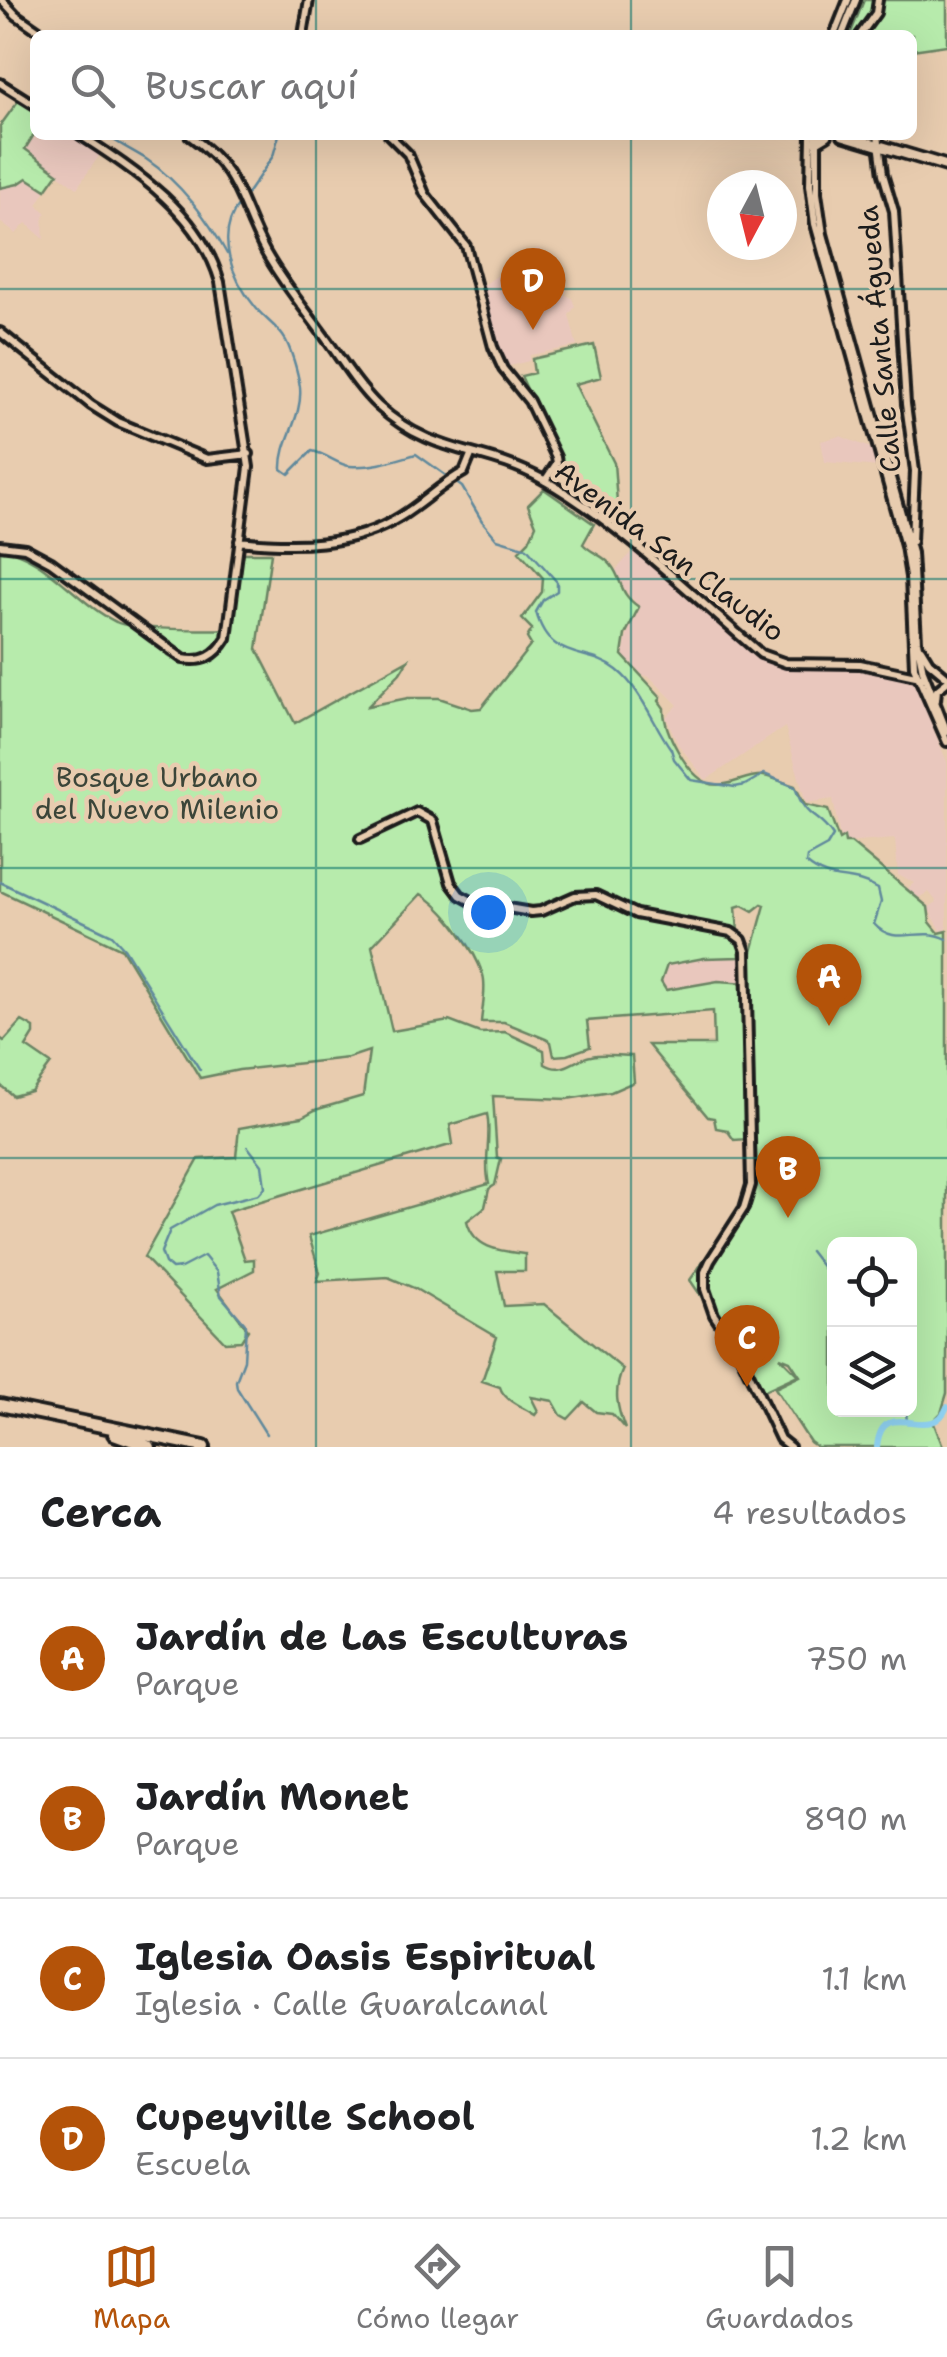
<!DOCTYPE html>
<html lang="es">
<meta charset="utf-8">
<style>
body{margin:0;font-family:"Shantell Sans",sans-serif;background:#f2f2f2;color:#202124}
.controls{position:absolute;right:30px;bottom:30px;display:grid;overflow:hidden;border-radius:15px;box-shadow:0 10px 40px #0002}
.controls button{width:90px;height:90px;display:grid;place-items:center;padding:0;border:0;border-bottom:2px solid #e0e0e0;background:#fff;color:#202124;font:50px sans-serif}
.compass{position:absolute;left:707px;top:170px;width:90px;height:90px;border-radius:50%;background:#fff;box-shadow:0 10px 40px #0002;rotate:187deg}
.you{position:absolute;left:488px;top:912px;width:35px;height:35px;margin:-25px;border:8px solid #fff;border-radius:50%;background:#1a73e8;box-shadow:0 0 0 15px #1a73e833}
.badge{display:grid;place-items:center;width:65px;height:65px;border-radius:50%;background:#b45309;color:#fff;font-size:32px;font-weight:700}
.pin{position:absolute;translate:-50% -82px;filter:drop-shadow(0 2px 5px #0008)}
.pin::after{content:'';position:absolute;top:52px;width:35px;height:30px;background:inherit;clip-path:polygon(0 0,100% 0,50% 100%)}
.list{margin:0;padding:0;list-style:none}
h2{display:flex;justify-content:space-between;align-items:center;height:130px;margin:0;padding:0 40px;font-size:42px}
h2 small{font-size:32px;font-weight:400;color:#757577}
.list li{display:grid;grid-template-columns:65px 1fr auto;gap:30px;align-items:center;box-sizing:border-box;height:160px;padding:0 40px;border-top:2px solid #e0e0e0}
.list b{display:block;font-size:38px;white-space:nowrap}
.list p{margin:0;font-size:32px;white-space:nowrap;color:#757577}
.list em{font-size:32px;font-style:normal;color:#757577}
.icon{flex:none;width:55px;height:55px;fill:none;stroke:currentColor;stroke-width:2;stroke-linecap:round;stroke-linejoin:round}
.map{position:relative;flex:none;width:947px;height:1447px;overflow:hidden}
.search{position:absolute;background:#fff;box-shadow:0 10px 40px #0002;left:30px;right:30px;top:30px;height:110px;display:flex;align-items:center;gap:25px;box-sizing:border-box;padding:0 35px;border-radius:15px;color:#757577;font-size:38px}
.sheet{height:770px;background:#fff}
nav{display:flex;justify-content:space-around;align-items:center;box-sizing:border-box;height:140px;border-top:2px solid #e0e0e0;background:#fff;font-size:28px;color:#757577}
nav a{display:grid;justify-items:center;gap:5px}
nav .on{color:#b45309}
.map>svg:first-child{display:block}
.built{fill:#e9c7bd}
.green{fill:#b7ebac;stroke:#6a8464;stroke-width:2.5;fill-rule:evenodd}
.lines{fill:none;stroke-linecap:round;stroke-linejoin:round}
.stream{stroke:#61899c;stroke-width:2.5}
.river{stroke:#8fd1f1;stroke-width:6}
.secondary-casing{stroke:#1c1c1c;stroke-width:14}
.primary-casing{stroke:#1c1c1c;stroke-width:16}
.highway-casing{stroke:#1c1c1c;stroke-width:18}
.secondary{stroke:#e8ccaf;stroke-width:6}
.primary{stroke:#e8ccaf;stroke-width:9}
.highway{stroke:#e8ccaf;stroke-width:10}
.grid{fill:none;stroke:#0f766e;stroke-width:2.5;stroke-opacity:0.55}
.labels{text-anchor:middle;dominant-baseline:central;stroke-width:9;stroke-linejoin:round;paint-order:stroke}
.street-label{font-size:28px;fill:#1c1c1c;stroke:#e8ccaf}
.park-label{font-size:28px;fill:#3b4539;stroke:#e8ccaf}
</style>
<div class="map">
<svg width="947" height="1447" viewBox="0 0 947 1447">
<rect width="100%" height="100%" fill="#e8ccaf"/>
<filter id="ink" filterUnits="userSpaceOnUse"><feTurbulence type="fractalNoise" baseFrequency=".01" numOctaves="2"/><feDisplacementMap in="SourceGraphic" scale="20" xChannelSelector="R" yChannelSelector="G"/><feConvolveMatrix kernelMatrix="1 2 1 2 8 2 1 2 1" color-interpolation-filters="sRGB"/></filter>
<g filter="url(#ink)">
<path class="built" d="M35,133L73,135L101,153L77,188L24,149Z
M27,178L46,190L37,205L46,212L43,221L44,239L26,223L16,234L0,222V188L18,184Z
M538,248L562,279L567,292L564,294L572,298L575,307L569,315L577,346L530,355L529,361L505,367L490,327L482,286Z
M840,436L873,449L879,467L825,462L821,441Z
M633,551L759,656L783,668L860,669L914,681L947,762V931L942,932L928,908L937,902L929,892L916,899L907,889L914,883L898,875L895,839L845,843L844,837L840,838L833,799L806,803L785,727L706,780L678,744L666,717L678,705L650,677L640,674L623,655L628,631L639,607L619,583L615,571Z
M740,957L743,981H718L665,990L661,982L667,965L704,958Z"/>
<path class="green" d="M864,0H947V45L912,50V35H850Z
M18,101L35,110V133L25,149L58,173L46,190L27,178L18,184L0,188V126Z
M594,345L601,377L575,384L614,463L618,515L614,518L588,501L562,466L521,376L534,373L532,359Z
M544,489L594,524L583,544C591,553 603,555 611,565C623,580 618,593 639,607L625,635L622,655L661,697L659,701L664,708C663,730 687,775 708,783C726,790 746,774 764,776C774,778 785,783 795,786L805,805L828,810L839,840L844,837L845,843H851L928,907L930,922L939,933L947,931V1393L941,1413L933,1421L943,1447H817L810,1442L775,1388L800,1376L790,1361L780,1357L798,1375L761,1392L747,1357L771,1353L757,1352L742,1356L690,1280L753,1192L754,1174L748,1139L734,1140L727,1130L716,1128L714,1118L708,1117L648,1045H714L713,1011L587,1021L590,1047L567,1055L554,1056L551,1042L546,1039L504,1022H481C482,1009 487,988 483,975C474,948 445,908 421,894L372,946L392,1031L449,1021L480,1033L505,1032L544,1050L545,1064C564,1075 573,1059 591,1056C603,1053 619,1056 632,1056L634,1082L611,1092L567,1099L493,1096L497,1157L501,1159L495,1185L489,1189L485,1207L467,1221C474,1249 500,1251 525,1254V1271H497L504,1306L544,1304L623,1369C613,1390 617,1408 625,1429L612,1414L596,1412L584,1402L568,1419L561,1415L553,1401L531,1397L538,1411L535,1415C523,1407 504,1401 500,1387L482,1381L497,1337L414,1288L388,1277L317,1281L320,1273L309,1236L489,1184C483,1160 492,1138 487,1114L450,1125L453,1144L228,1211L245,1260L254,1259V1270L217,1289L248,1330L241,1341L225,1342L144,1257L199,1159L236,1157L239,1128L302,1117L315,1110L363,1096L369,1051L348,1058L239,1070L200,1078L122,949L0,891V549C46,555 76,603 116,622C131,630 212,630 231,629L240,553H271L257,649L295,723L408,660L400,673L368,706L408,698H439L472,709L481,708L531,645L527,638L532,629L522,619L542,592L543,578L519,551L529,541L536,525L528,505ZM762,904L765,905L750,959L748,983L718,981L666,990L661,982L667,965L704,958L740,957L736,907L742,905L753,911ZM834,1244H910V1410H834Z
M22,1021L34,1028V1034L26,1047L51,1064L31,1091L13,1096L0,1085V1038L4,1041Z"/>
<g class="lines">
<path class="stream" d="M106,135C119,144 133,151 146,159C180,182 208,219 227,254
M245,197L273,156L279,135
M240,203C214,236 232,279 256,308C264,318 276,326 283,336C291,347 298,373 300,387C303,418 281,440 282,469L289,474L312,451C327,454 338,465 350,466C372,468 395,460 416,454L462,487L482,521L497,539L527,548L557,582V591L543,600L536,612C550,664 589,647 617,670C642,690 653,724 671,749L674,759L691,780L735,787L745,785L764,774L795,787C807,822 816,811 833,836L827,846L807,857L806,863C832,885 849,872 878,889L881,902L874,924C896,948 920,925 947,939
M0,882L112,935L124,948L200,1070
M248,1147L262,1165L265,1187L259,1194L214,1205L170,1230L161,1252L165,1263L172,1269L181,1268L204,1256L217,1272L221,1296L246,1325L244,1360L236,1381L237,1388L266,1434
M810,1251L834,1282
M906,1410L907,1423"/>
<path class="river" d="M877,1447C882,1393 931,1447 947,1407"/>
<defs>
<path id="secondary" d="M2,0L16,15L45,35
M303,35L309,0
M834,35L848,0
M842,35L856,0
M860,35L876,13L878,0
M0,83L35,105
M189,135C243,174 237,200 266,253C283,283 306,311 327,340C343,362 358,387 378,406C434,457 482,446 542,479C615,519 696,599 761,654L786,663L860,664L925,678
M389,135L408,154L425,194L466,246L493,347L503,369L529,401L556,457L557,463L545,481
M811,135L810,185L815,224L905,546L910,577L914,667L947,742
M817,135V193L823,234L912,553L917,641L923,671L947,732
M878,135L883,174L894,211L906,404L915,471L912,541
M0,332L91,405L118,422L207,459L249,454
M239,541C294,547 352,547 400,517C423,503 440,485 464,472L471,455
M0,545L25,548L51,562L183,659C203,663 216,656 227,638L249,467L220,282C200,213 137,172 80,135
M921,649L929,662L947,677
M936,700L937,690L947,682
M360,839L417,812L433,821L451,883L460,895L473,902L531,912L541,911L575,896L596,895L636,914L731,932L742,940L746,951L751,1185L744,1208L710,1261L705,1272V1289L714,1315L739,1352L780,1439L790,1447"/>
<path id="primary" d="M843,135L947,166
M817,141L827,135"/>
<path id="highway" d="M0,1405L204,1447
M114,1434L150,1447"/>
</defs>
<use href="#secondary" class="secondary-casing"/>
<use href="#primary" class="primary-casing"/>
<use href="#highway" class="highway-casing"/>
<use href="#secondary" class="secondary"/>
<use href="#primary" class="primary"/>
<use href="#highway" class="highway"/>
</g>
</g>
<path class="grid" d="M316,0V35M631,0V35M316,135V1447M631,135V1447M0,289H947M0,579H947M0,868H947M0,1158H947"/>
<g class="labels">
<g class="street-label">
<text transform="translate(879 339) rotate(-95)">Calle Santa Águeda</text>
<text transform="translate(670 551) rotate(37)">Avenida San Claudio</text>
</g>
<g class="park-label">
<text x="157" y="777">Bosque Urbano<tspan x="157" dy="32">del Nuevo Milenio</tspan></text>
</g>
</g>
</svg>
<div class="controls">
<button><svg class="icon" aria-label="locate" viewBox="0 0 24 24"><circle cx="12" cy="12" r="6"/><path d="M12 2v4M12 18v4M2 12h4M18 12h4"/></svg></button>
<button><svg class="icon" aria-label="layers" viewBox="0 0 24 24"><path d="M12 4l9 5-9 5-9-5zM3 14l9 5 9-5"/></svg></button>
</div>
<svg class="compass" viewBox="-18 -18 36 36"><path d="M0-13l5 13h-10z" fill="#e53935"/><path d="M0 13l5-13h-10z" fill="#757577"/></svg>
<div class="you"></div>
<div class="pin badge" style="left:829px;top:1026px">A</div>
<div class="pin badge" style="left:788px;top:1218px">B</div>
<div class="pin badge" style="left:747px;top:1387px">C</div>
<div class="pin badge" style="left:533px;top:330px">D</div>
<div class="search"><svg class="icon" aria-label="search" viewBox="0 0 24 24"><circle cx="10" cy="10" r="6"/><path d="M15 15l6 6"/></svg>Buscar aquí</div>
</div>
<section class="sheet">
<h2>Cerca<small>4 resultados</small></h2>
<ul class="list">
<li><span class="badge">A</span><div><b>Jardín de Las Esculturas</b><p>Parque</p></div><em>750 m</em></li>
<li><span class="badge">B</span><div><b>Jardín Monet</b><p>Parque</p></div><em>890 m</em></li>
<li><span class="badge">C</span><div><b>Iglesia Oasis Espiritual</b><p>Iglesia · Calle Guaralcanal</p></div><em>1.1 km</em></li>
<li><span class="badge">D</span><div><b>Cupeyville School</b><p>Escuela</p></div><em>1.2 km</em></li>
</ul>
</section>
<nav>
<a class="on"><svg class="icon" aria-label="map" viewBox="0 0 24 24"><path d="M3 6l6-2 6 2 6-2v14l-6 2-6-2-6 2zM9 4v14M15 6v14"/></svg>Mapa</a>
<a><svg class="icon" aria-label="directions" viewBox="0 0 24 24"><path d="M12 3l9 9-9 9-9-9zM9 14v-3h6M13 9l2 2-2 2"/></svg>Cómo llegar</a>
<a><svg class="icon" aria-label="saved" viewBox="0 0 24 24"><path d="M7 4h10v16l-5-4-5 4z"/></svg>Guardados</a>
</nav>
